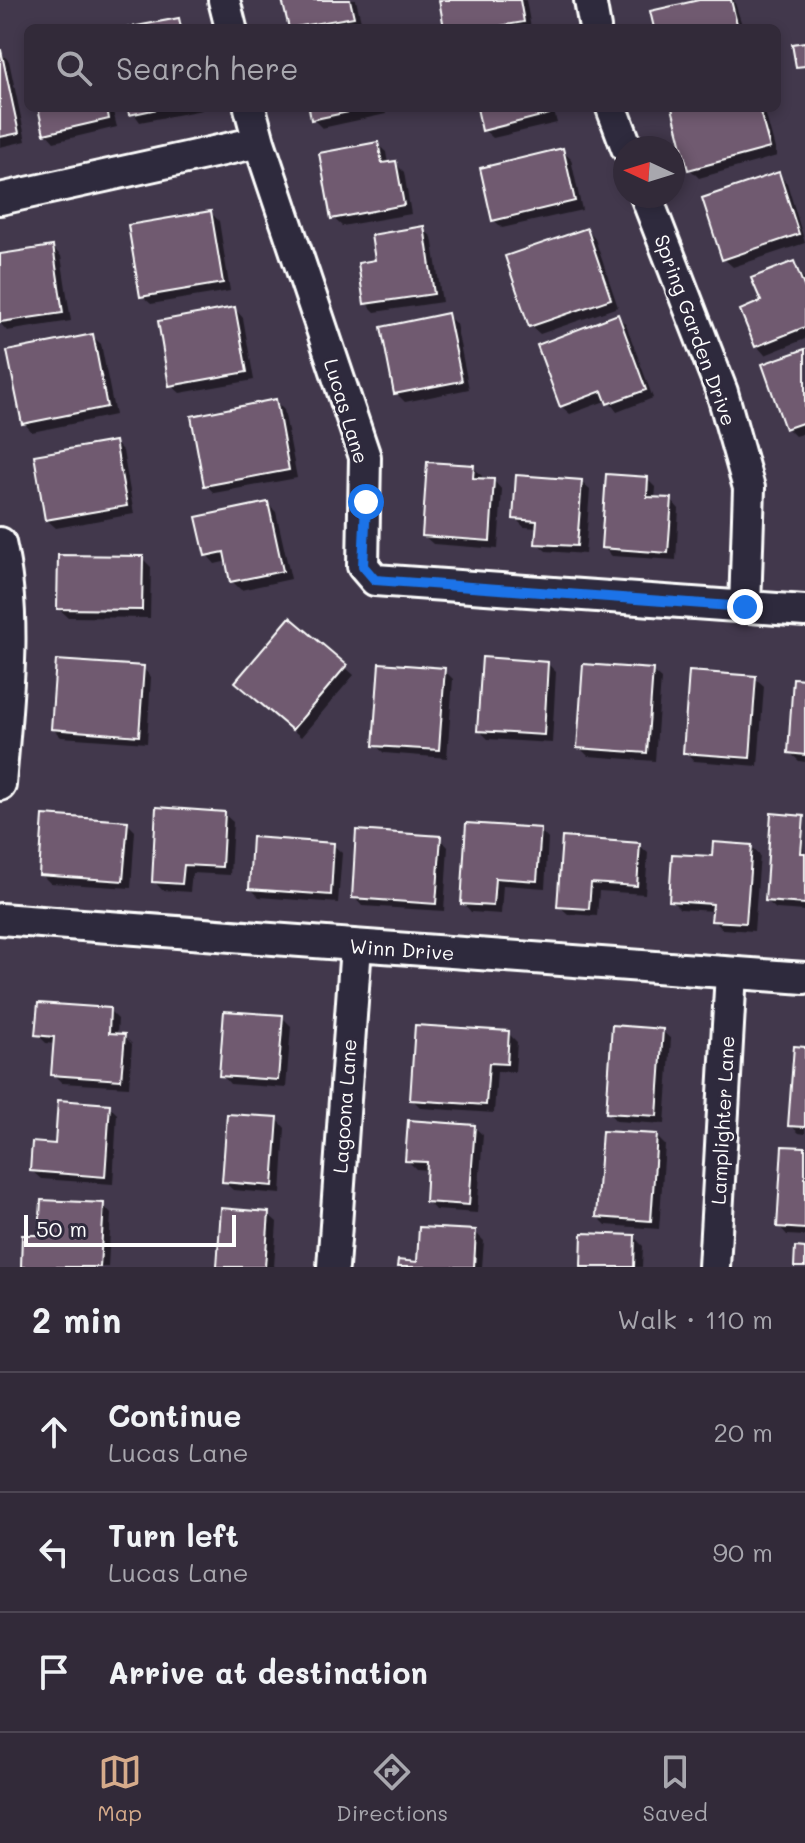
<!DOCTYPE html>
<meta charset="utf-8">
<style>
body{margin:0;font-family:Mali,sans-serif;background:#3d3644;color:#f1f3f6}
.compass{position:absolute;left:613px;top:136px;width:72px;height:72px;border-radius:50%;background:#322a39;box-shadow:0 4px 12px #0003;rotate:274deg}
.scale{position:absolute;left:24px;bottom:20px;width:212px;box-sizing:border-box;padding-left:8px;border:4px solid #fff;border-top:0;font-size:22px;line-height:28px;white-space:nowrap;color:#fff;-webkit-text-stroke:6px #2f2a3d;paint-order:stroke}
.stop{position:absolute;width:24px;height:24px;margin:-18px;border:6px solid #1a73e8;border-radius:50%;background:#fff}
.stop.end{background:#1a73e8;border-color:#fff;box-shadow:0 2px 8px #0008}
.list{margin:0;padding:0;list-style:none}
h2{display:flex;justify-content:space-between;align-items:center;height:104px;margin:0;padding:0 32px;font-size:34px}
h2 small{font-size:26px;font-weight:400;color:#a8a7ae}
.list li{display:grid;grid-template-columns:52px 1fr auto;gap:24px;align-items:center;box-sizing:border-box;height:120px;padding:0 32px;border-top:2px solid #4d4653}
.list b{display:block;font-size:30px;white-space:nowrap}
.list p{margin:0;font-size:26px;white-space:nowrap;color:#a8a7ae}
.list em{font-size:26px;font-style:normal;color:#a8a7ae}
.icon{flex:none;width:44px;height:44px;fill:none;stroke:currentColor;stroke-width:2;stroke-linecap:round;stroke-linejoin:round}
.map{position:relative;flex:none;width:805px;height:1267px;overflow:hidden}
.search{position:absolute;background:#322a39;box-shadow:0 4px 12px #0003;left:24px;right:24px;top:24px;height:88px;display:flex;align-items:center;gap:20px;box-sizing:border-box;padding:0 28px;border-radius:12px;color:#a8a7ae;font-size:30px}
.sheet{height:464px;background:#322a39}
nav{display:flex;justify-content:space-around;align-items:center;box-sizing:border-box;height:112px;border-top:2px solid #4d4653;background:#322a39;font-size:22px;color:#a8a7ae}
nav a{display:grid;justify-items:center;gap:4px}
nav .on{color:#d6ab8b}
.map>svg:first-child{display:block}
.shadow{fill:#0007}
.building{fill:#6f5a70;stroke:#fff;stroke-width:2}
.lines{fill:none;stroke-linecap:round;stroke-linejoin:round}
.minor-casing{stroke:#fff;stroke-width:36}
.minor{stroke:#2f2a3d;stroke-width:30}
.route{stroke:#1a73e8;stroke-width:10}
.labels{text-anchor:middle;dominant-baseline:central;stroke-width:6;stroke-linejoin:round;paint-order:stroke}
.street-label{font-size:20px;fill:#fff;stroke:#2f2a3d}
</style>
<div class="map">
<svg width="805" height="1267" viewBox="0 0 805 1267">
<rect width="100%" height="100%" fill="#42384c"/>
<filter id="ink" filterUnits="userSpaceOnUse"><feTurbulence type="fractalNoise" baseFrequency=".0125" numOctaves="2"/><feDisplacementMap in="SourceGraphic" scale="16" xChannelSelector="R" yChannelSelector="G"/><feConvolveMatrix kernelMatrix="1 2 1 2 8 2 1 2 1" color-interpolation-filters="sRGB"/></filter>
<g filter="url(#ink)">
<path class="shadow" d="M284,0H356L362,25L291,28Z
M441,0H526L531,28H446Z
M709,0H734L743,28H656Z
M0,52L9,61L26,141L0,147Z
M40,108H112L117,127L54,142L46,133Z
M130,108H202V110L140,122Z
M311,108H384L386,114L322,128L313,119Z
M479,108H553L557,123L493,138L484,130Z
M674,108H764L777,156L699,178L690,169Z
M377,144L386,152L388,164L395,163L404,172L411,214L342,226L333,218Z
M562,151L571,159L582,210L502,228L494,220Z
M778,174L787,183L805,243L733,267L724,259Z
M211,213L219,221L230,291L151,304L142,296Z
M423,229L432,237L442,302L375,312L366,303Z
M587,230L595,239L618,307L540,334L531,326Z
M53,248L61,256L71,321L7,331L0,323V256Z
M793,263L805,280V339L765,355L757,346L763,302Z
M235,309L243,318L254,380L180,393L171,385Z
M447,315L456,324L469,389L405,402L396,393Z
M618,316L626,325L653,398L617,412L608,400L570,414L561,406Z
M92,336L101,344L115,415L32,432L24,423Z
M805,351V433L795,436L787,428Z
M276,402L284,410L297,478L214,493L206,485Z
M115,443L123,451L134,514L56,528L47,520Z
M473,467L482,476V481H494L502,490L498,549L433,544L424,536Z
M647,479L656,488L655,499L671,500L679,509L676,560L612,556L603,547Z
M581,482L590,490L585,554L546,551L537,543L538,528L524,527L515,518Z
M268,504L276,512L291,579L241,590L232,581L228,561L215,564L207,555Z
M142,558L151,567L150,618L68,617L59,609Z
M548,664L556,672L552,743L488,739L479,730Z
M345,667L354,675L301,737L246,691Z
M143,668L151,677L147,743L61,737L53,729Z
M444,670L453,679L447,758L384,753L375,745Z
M652,671L661,679L655,761L588,756L579,747Z
M755,678L764,686L758,766L694,761L686,752Z
M805,681V762L799,761L790,753Z
M224,814L233,822L230,875L192,873L190,892L162,890L154,881Z
M803,818L805,911L776,909L767,901Z
M127,823L135,831L131,888L50,883L41,874Z
M540,830L548,839L545,888L503,885L501,914L471,912L463,903Z
M440,838L448,847L444,911L362,906L354,897Z
M333,845L342,853L338,903L259,897L251,889Z
M639,845L648,853L645,894L599,891L597,916L568,914L559,906Z
M751,847L760,855L754,931L722,929L714,920V911L680,909L671,900L714,859Z
M109,1010L118,1019L117,1035L124,1036L132,1044L129,1087L62,1083L53,1074L55,1044L46,1043L38,1035Z
M282,1017L291,1026L286,1088L230,1084L222,1075Z
M662,1031L671,1039L665,1124L616,1121L608,1112Z
M508,1033L517,1042L515,1072L497,1071L494,1113L421,1108L412,1099Z
M805,1049V1134L799,1133L790,1125Z
M109,1106L117,1114L113,1184L41,1179L32,1171L57,1146Z
M277,1119L285,1128L281,1194L233,1190L224,1182Z
M474,1127L483,1135L477,1213L435,1210L427,1201L429,1170L416,1169L407,1160Z
M656,1136L665,1145L659,1229L606,1225L598,1217Z
M805,1149V1236L787,1235L779,1226Z
M103,1205L111,1214L108,1267H23L41,1237Z
M268,1214L277,1222L274,1267H219Z
M475,1232L484,1241L482,1267H399L418,1264Z
M634,1237L643,1246L642,1267H583Z"/>
<path class="building" d="M282,0H350L354,17L289,28Z
M439,0H520L524,22L488,28H444Z
M699,0H731L738,28H654L650,11Z
M179,18L181,28H126Z
M805,42V66L796,67L792,44Z
M1,50L19,133L0,137V50Z
M38,108H107L109,119L44,134Z
M128,108H162L129,115Z
M309,108H367L311,120Z
M477,108H548L549,114L482,131Z
M672,108H759L770,148L688,170Z
M378,142L382,163L396,161L404,205L331,219L319,153Z
M563,148L575,201L492,221L480,168Z
M779,172L799,234L722,260L702,198Z
M211,211L223,283L140,297L128,225Z
M424,226L434,294L364,304L358,263L375,260L371,235Z
M587,228L611,299L529,327L505,256Z
M53,246L63,313L0,322V254Z
M794,261L805,289V327L755,347L740,310L761,301L751,278Z
M235,307L247,372L169,386L158,321Z
M448,313L462,381L394,394L381,327Z
M618,314L646,390L607,404L602,391L560,407L537,345Z
M93,334L107,407L22,424L7,351Z
M805,349V422L785,429L762,364Z
M276,399L289,470L204,486L191,416Z
M115,441L127,506L45,520L34,455Z
M427,462L474,465L473,478L494,479L490,541L422,536Z
M606,474L648,477L647,497L672,498L668,553L601,548Z
M516,475L582,480L577,546L535,544L537,521L513,519Z
M268,502L283,571L230,582L224,552L205,556L196,517Z
M58,555L143,556L142,610L57,609Z
M290,617L347,665L292,730L235,682Z
M482,657L548,662L544,735L477,731Z
M56,660L144,666L139,736L51,729Z
M379,663L445,668L439,750L373,746Z
M583,664L653,669L647,753L577,748Z
M689,671L756,676L750,758L683,753Z
M793,678L805,679V755L788,753Z
M156,807L225,812L222,867L184,865L182,884L152,882Z
M771,813L804,816L801,853H805V904L765,901Z
M43,815L128,821L123,881L39,875Z
M466,823L541,828L537,881L495,878L493,906L461,904Z
M356,830L441,836L436,904L352,898Z
M252,837L334,843L331,895L249,889Z
M562,837L640,843L637,886L591,883L589,909L557,907Z
M713,842L752,845L746,923L711,921L713,904L669,901L672,854L712,856Z
M38,1003L110,1008L109,1033L125,1034L121,1080L51,1075L54,1037L35,1035Z
M224,1011L283,1015L278,1080L219,1076Z
M415,1025L509,1031L507,1064L489,1063L486,1105L410,1100Z
M612,1025L663,1029L657,1116L606,1113Z
M794,1046L805,1047V1127L788,1126Z
M58,1100L110,1104L105,1177L30,1171L32,1142L55,1144Z
M227,1114L278,1117L273,1186L222,1182Z
M408,1120L475,1125L469,1205L425,1202L427,1162L405,1161Z
M602,1131L657,1134L651,1221L596,1217Z
M782,1146L805,1147V1229L777,1227Z
M41,1200L104,1203L100,1267H21L22,1235H39Z
M221,1208L269,1212L265,1267H217Z
M419,1227L476,1230L474,1267H397L398,1260L417,1262Z
M582,1233L635,1235L634,1267H581Z
M795,1247L805,1248V1267H794Z"/>
<g class="lines">
<defs>
<path id="minor" d="M224,0L231,28
M590,0L595,28
M250,108L259,142L365,457L363,566L375,580L805,611
M612,108L627,148
M646,196L722,392L749,488L745,607
M0,199L259,142
M0,543C18,622 6,704 0,785
M0,919L805,978
M333,1267L356,946
M714,1267L731,973"/>
</defs>
<use href="#minor" class="minor-casing"/>
<use href="#minor" class="minor"/>
</g>
</g>
<g class="lines" filter="url(#ink)">
<path class="route" d="M366,502L363,566L375,580L745,607"/>
</g>
<g class="labels">
<g class="street-label">
<text transform="translate(696 330) rotate(70)">Spring Garden Drive</text>
<text transform="translate(347 411) rotate(73)">Lucas Lane</text>
<text transform="translate(402 949) rotate(4)">Winn Drive</text>
<text transform="translate(344 1106) rotate(-86)">Lagoona Lane</text>
<text transform="translate(722 1120) rotate(-87)">Lamplighter Lane</text>
</g>
</g>
</svg>
<svg class="compass" viewBox="-18 -18 36 36"><path d="M0-13l5 13h-10z" fill="#e53935"/><path d="M0 13l5-13h-10z" fill="#a8a7ae"/></svg>
<div class="scale">50 m</div>
<div class="stop" style="left:366px;top:502px"></div>
<div class="stop end" style="left:745px;top:607px"></div>
<div class="search"><svg class="icon" aria-label="search" viewBox="0 0 24 24"><circle cx="10" cy="10" r="6"/><path d="M15 15l6 6"/></svg>Search here</div>
</div>
<section class="sheet">
<h2>2 min<small>Walk · 110 m</small></h2>
<ul class="list">
<li><svg class="icon" aria-label="ahead" viewBox="0 0 24 24"><path d="M12 20V5M6 11l6-6 6 6"/></svg><div><b>Continue</b><p>Lucas Lane</p></div><em>20 m</em></li>
<li><svg class="icon" aria-label="left" viewBox="0 0 24 24"><path d="M17 20v-9H6M10 6l-5 5 5 5"/></svg><div><b>Turn left</b><p>Lucas Lane</p></div><em>90 m</em></li>
<li><svg class="icon" aria-label="arrive" viewBox="0 0 24 24"><path d="M6 21V4h12l-3 4 3 4H6"/></svg><div><b>Arrive at destination</b></div></li>
</ul>
</section>
<nav>
<a class="on"><svg class="icon" aria-label="map" viewBox="0 0 24 24"><path d="M3 6l6-2 6 2 6-2v14l-6 2-6-2-6 2zM9 4v14M15 6v14"/></svg>Map</a>
<a><svg class="icon" aria-label="directions" viewBox="0 0 24 24"><path d="M12 3l9 9-9 9-9-9zM9 14v-3h6M13 9l2 2-2 2"/></svg>Directions</a>
<a><svg class="icon" aria-label="saved" viewBox="0 0 24 24"><path d="M7 4h10v16l-5-4-5 4z"/></svg>Saved</a>
</nav>
